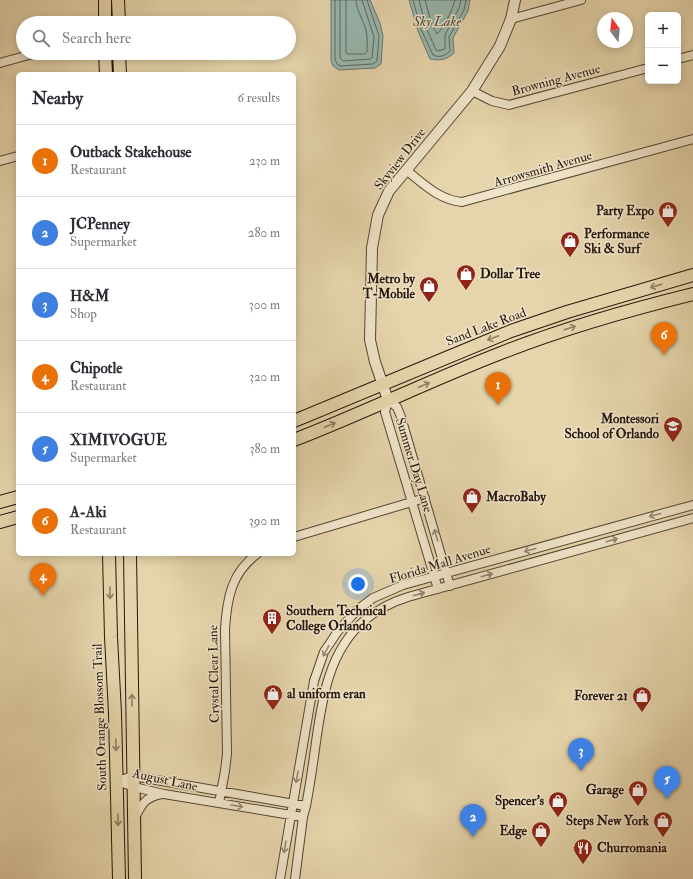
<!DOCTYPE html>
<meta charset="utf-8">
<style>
body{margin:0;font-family:"IM FELL Double Pica",serif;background:#f7f7f7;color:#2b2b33}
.controls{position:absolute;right:12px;top:12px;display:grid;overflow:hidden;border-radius:6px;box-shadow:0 2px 10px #0003}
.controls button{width:36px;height:36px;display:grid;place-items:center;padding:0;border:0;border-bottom:1px solid #e1e1e2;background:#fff;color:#2b2b33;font:20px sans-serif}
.compass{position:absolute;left:597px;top:12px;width:36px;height:36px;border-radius:50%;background:#fff;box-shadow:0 2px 10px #0003;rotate:345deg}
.you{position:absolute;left:358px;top:584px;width:14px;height:14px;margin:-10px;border:3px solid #fff;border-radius:50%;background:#1a73e8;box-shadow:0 0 0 6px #1a73e833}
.badge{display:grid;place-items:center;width:26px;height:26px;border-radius:50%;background:#1a73e8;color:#fff;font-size:13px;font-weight:700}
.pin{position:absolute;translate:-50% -33px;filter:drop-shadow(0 1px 2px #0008)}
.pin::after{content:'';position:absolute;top:21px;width:14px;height:12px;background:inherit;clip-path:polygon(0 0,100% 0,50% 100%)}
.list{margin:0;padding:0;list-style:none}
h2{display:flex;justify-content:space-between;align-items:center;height:52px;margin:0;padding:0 16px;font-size:17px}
h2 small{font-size:13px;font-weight:400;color:#7c7c81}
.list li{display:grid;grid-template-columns:26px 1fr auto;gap:12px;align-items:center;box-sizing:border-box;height:72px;padding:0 16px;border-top:1px solid #e1e1e2}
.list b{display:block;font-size:15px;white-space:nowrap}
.list p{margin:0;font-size:13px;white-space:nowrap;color:#7c7c81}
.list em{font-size:13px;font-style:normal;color:#7c7c81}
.icon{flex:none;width:22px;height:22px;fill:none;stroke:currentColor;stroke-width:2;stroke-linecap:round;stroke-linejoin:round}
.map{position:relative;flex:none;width:693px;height:879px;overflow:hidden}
.search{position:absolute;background:#fff;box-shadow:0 2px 10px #0003;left:16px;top:16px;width:280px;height:44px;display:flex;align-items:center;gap:10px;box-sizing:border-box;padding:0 14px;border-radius:22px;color:#7c7c81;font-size:15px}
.panel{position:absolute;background:#fff;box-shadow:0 2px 10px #0003;left:16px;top:72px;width:280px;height:484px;border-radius:6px}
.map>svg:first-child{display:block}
.water{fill:#97b8b0;stroke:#69776e}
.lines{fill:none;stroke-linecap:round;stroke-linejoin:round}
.shore{stroke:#5e675e;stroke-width:1}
.minor-casing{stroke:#544634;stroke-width:10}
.tertiary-casing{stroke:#544634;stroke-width:12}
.primary-casing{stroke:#24160c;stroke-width:14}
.minor{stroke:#efe4c9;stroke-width:8}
.tertiary{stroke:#efe4c9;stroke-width:10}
.primary{stroke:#e6d5ac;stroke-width:12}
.oneway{stroke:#8f7f64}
.oneway2{stroke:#948774}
.labels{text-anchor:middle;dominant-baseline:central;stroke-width:3;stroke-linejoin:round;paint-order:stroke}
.street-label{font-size:13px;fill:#24160c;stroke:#efe4c9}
.poi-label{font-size:13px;font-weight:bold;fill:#24160c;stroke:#efe4c9;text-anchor:end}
.water-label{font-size:14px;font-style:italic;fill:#4c4f45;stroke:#efe4c9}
</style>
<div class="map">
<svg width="693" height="879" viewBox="0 0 693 879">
<rect width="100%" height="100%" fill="#e6d5ac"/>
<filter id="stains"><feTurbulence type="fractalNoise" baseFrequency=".005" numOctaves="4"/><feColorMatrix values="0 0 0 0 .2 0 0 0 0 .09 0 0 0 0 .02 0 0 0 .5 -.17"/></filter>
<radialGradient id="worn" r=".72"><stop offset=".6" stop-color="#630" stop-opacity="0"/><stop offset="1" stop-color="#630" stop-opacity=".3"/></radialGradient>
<path class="water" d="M331,0H370L380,23L383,36L381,64L375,68L339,70L333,66L331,60Z
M409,0H470L468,11L453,38L454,53C446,60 440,61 430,59L418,31Z"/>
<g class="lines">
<path class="shore" d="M335,0V59L337,64L340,66L373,64L377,61L379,36L367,0
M340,0V58L343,61L370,59L372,58L374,37L362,0
M346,0V53L348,54H365L367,52C367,43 368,35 365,27C362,18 356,9 356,0
M413,0L421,29L433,55C439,58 445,56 450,51L449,37L464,10L466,0
M419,0L426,27L436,50L438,51L445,49V35L459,8L461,0
M425,0L432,25L437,34C445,26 452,11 455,0"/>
<defs>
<path id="minor" d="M511,19L581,0
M678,59L693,55
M0,63L36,53
M472,91L492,101L509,105L648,68
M0,161L18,156
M406,170C424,184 439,200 462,202L693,139
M294,537L425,498
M438,589L385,412L388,400L397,407L401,417L450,586
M117,781L133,776L306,806
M117,781L134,787L164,794L303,817
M219,803L225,771L227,754L225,629C227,599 231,573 257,554
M135,818C142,803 146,797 162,794
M280,879L314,681L324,652L338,631L357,610L373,598L403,585L693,505
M295,879L303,817L306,806C310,785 313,764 316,742C322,699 329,650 365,620C378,609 392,602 408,597L693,518"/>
<path id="tertiary" d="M388,400L375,362L370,340L372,248L378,215L389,191L472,91L500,46L511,19L515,0"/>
<path id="primary" d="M105,0V23
M118,0L119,23
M105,53L106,74
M119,53L120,74
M294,421L511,331L567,312L693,275
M294,440C364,413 431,380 501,353C564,328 628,310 693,294
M0,502L18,497
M0,522L18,517
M109,554L111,637L115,713L119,879
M130,554L135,879"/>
</defs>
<use href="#minor" class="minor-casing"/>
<use href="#tertiary" class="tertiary-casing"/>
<use href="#primary" class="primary-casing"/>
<use href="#minor" class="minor"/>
<use href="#tertiary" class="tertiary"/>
<use href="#primary" class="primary"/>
</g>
<defs><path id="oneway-shaft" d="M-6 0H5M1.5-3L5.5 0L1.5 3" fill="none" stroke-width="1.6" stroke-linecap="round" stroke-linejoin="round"/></defs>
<g class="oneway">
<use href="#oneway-shaft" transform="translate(656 286) rotate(164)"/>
<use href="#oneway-shaft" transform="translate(570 328) rotate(-18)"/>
<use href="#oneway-shaft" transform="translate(493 338) rotate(159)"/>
<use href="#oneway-shaft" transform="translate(424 385) rotate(-23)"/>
<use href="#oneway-shaft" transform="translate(330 425) rotate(-23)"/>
<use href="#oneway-shaft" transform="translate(110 593) rotate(89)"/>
<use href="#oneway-shaft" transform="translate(132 700) rotate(-91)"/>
<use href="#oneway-shaft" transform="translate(116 745) rotate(88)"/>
<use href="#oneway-shaft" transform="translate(118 820) rotate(89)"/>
</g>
<g class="oneway2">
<use href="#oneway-shaft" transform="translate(655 515) rotate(165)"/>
<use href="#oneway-shaft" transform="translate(436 535) rotate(-106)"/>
<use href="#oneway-shaft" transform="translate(612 540) rotate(-16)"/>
<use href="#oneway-shaft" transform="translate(530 550) rotate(165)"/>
<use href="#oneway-shaft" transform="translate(487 575) rotate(-16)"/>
<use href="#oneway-shaft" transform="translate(419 594) rotate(-16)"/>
<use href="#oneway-shaft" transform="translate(326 651) rotate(118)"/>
<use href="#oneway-shaft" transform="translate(297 777) rotate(100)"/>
<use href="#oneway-shaft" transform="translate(237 806) rotate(9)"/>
<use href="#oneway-shaft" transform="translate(285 847) rotate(99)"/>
</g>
<defs>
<symbol id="shop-pin" viewBox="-11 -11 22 30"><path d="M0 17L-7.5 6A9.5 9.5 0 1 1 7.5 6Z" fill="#8f2418" stroke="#efe4c9"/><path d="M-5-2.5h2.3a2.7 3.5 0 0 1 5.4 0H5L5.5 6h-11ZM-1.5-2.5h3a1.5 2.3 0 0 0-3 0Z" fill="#fff"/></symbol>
<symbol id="school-pin" viewBox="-11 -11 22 30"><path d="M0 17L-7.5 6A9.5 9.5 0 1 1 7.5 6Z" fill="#8f2418" stroke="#efe4c9"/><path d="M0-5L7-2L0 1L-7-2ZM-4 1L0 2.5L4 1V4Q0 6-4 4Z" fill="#fff"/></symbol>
<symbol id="building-pin" viewBox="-11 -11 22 30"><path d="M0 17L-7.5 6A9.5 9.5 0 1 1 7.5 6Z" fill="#8f2418" stroke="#efe4c9"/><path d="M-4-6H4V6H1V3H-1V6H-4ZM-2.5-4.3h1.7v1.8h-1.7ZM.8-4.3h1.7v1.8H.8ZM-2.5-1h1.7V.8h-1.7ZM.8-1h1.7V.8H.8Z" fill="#fff"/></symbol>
<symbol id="restaurant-pin" viewBox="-11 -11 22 30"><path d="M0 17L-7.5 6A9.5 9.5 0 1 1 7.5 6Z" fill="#8f2418" stroke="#efe4c9"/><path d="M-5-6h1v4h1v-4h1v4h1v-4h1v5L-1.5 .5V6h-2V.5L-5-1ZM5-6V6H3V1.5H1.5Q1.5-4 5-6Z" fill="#fff"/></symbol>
</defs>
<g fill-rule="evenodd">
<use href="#shop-pin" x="657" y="200" width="22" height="30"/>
<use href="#shop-pin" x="559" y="230" width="22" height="30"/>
<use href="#shop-pin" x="455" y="263" width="22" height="30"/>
<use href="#shop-pin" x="418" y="275" width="22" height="30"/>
<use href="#school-pin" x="662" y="415" width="22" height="30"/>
<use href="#shop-pin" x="461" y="486" width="22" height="30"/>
<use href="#building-pin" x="261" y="607" width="22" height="30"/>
<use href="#shop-pin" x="262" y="683" width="22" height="30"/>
<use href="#shop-pin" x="631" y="685" width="22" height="30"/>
<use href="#shop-pin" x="627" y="779" width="22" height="30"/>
<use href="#shop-pin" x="547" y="790" width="22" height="30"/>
<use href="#shop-pin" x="652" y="810" width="22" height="30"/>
<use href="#shop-pin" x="530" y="820" width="22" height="30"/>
<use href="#restaurant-pin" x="572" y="837" width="22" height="30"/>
</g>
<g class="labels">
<g class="street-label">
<text transform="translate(556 80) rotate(-15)">Browning Avenue</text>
<text transform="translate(400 159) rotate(-52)">Skyview Drive</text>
<text transform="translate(543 169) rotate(-16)">Arrowsmith Avenue</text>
<text transform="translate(486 327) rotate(-21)">Sand Lake Road</text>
<text transform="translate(414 465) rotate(73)">Summer Day Lane</text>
<text transform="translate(440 564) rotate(-17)">Florida Mall Avenue</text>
<text transform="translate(214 674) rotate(-91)">Crystal Clear Lane</text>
<text transform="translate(100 717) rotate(-92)">South Orange Blossom Trail</text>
<text transform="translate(165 780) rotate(12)">August Lane</text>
</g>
<g class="poi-label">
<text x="654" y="211">Party Expo</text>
<text x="584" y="234" text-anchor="start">Performance<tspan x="584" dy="15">Ski &amp; Surf</tspan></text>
<text x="480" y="274" text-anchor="start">Dollar Tree</text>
<text x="415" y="279">Metro by<tspan x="415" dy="15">T-Mobile</tspan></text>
<text x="659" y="419">Montessori<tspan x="659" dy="15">School of Orlando</tspan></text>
<text x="486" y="497" text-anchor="start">MacroBaby</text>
<text x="286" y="611" text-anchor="start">Southern Technical<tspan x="286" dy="15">College Orlando</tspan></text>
<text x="287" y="694" text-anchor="start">al uniform eran</text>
<text x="628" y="696">Forever 21</text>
<text x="624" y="790">Garage</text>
<text x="544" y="801">Spencer's</text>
<text x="649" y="821">Steps New York</text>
<text x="527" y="831">Edge</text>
<text x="597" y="848" text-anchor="start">Churromania</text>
</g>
<g class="water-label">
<text x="437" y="21">Sky Lake</text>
</g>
</g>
<rect width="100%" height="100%" filter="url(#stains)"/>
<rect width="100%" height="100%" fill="url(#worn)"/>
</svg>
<div class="controls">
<button>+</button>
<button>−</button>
</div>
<svg class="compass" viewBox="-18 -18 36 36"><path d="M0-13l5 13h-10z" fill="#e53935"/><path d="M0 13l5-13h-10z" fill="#7c7c81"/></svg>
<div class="you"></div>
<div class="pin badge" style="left:498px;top:405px;background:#e8710a">1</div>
<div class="pin badge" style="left:473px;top:837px;background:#3f7fe0">2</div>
<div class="pin badge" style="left:581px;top:771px;background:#3f7fe0">3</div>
<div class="pin badge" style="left:43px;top:596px;background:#e8710a">4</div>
<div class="pin badge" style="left:667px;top:799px;background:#3f7fe0">5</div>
<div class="pin badge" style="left:664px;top:355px;background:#e8710a">6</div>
<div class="search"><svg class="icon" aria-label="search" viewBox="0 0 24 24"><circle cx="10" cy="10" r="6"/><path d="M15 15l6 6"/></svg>Search here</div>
<section class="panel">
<h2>Nearby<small>6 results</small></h2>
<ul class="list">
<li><span class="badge" style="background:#e8710a">1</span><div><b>Outback Stakehouse</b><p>Restaurant</p></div><em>230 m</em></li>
<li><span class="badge" style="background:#3f7fe0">2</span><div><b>JCPenney</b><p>Supermarket</p></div><em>280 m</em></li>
<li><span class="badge" style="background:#3f7fe0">3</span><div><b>H&amp;M</b><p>Shop</p></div><em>300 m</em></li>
<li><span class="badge" style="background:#e8710a">4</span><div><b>Chipotle</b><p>Restaurant</p></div><em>320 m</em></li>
<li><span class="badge" style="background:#3f7fe0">5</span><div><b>XIMIVOGUE</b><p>Supermarket</p></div><em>380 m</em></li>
<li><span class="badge" style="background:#e8710a">6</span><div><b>A-Aki</b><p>Restaurant</p></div><em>390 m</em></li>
</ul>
</section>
</div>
